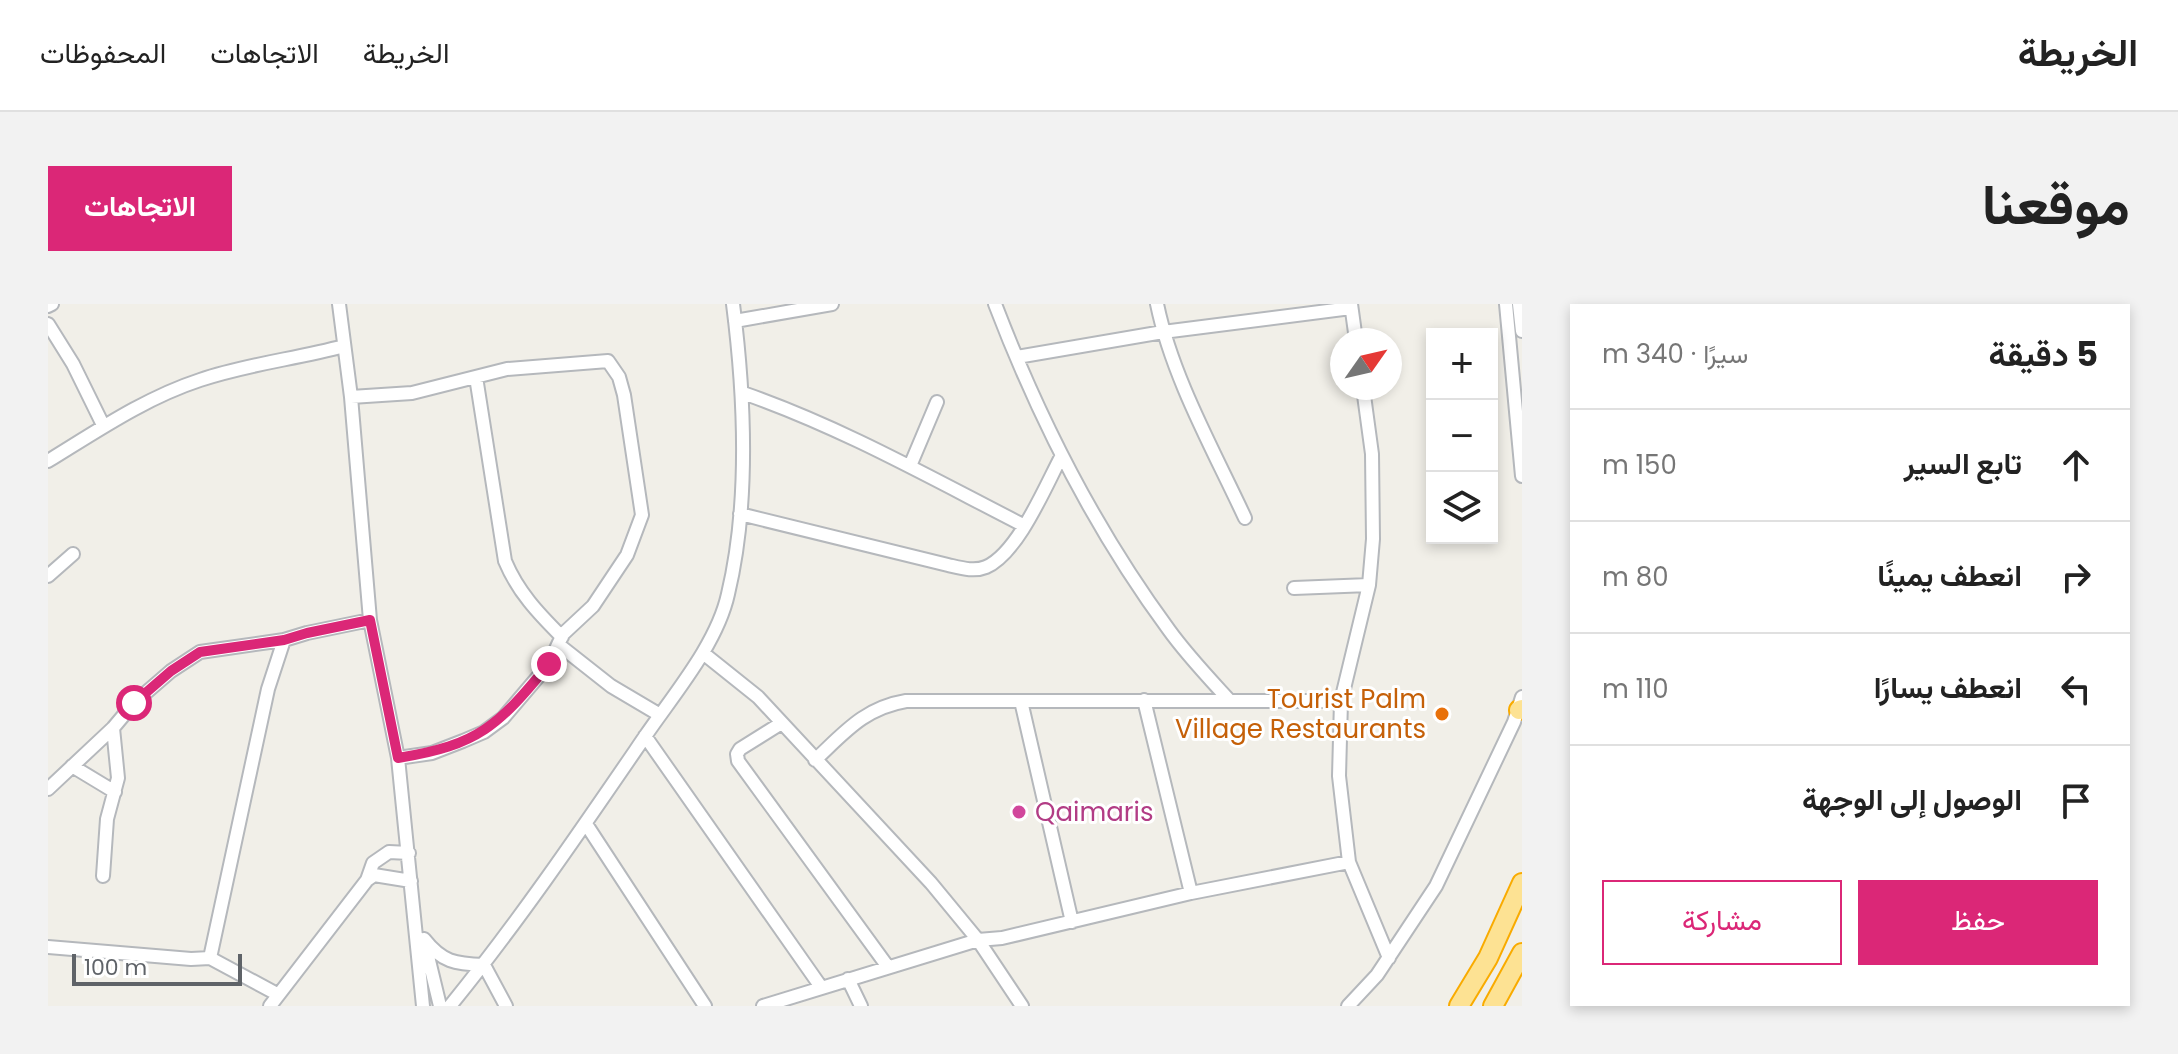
<!DOCTYPE html>
<html lang="ar">
<meta charset="utf-8">
<style>
body{margin:0;font-family:Poppins,Vazirmatn,sans-serif;background:#f2f2f2;color:#222;direction:rtl}
.controls{position:absolute;right:24px;top:24px;display:grid;overflow:hidden;border-radius:0px;box-shadow:0 4px 12px #0003}
.controls button{width:72px;height:72px;display:grid;place-items:center;padding:0;border:0;border-bottom:2px solid #e0e0e0;background:#fff;color:#222;font:40px sans-serif}
.compass{position:absolute;left:1282px;top:24px;width:72px;height:72px;border-radius:50%;background:#fff;box-shadow:0 4px 12px #0003;rotate:56deg}
.scale{position:absolute;left:24px;bottom:20px;width:170px;box-sizing:border-box;padding-left:8px;border:4px solid #5f6368;border-top:0;font-size:22px;line-height:28px;white-space:nowrap;color:#5f6368;-webkit-text-stroke:6px #fff;paint-order:stroke}
.stop{position:absolute;width:24px;height:24px;margin:-18px;border:6px solid #db2777;border-radius:50%;background:#fff}
.stop.end{background:#db2777;border-color:#fff;box-shadow:0 2px 8px #0008}
.list{margin:0;padding:0;list-style:none}
h2{display:flex;justify-content:space-between;align-items:center;height:104px;margin:0;padding:0 32px;font-size:34px}
h2 small{font-size:26px;font-weight:400;color:#767676}
.list li{display:grid;grid-template-columns:52px 1fr auto;gap:24px;align-items:center;box-sizing:border-box;height:112px;padding:0 32px;border-top:2px solid #e0e0e0}
.list b{display:block;font-size:30px;white-space:nowrap}
.list em{font-size:26px;font-style:normal;color:#767676}
.actions{display:flex;gap:16px;padding:24px 32px}
.actions a{flex:1;padding:18px 0;border:2px solid #db2777;border-radius:0px;text-align:center;font-size:28px;color:#db2777}
.actions .main{background:#db2777;color:#fff}
.icon{flex:none;width:44px;height:44px;fill:none;stroke:currentColor;stroke-width:2;stroke-linecap:round;stroke-linejoin:round}
.map{position:relative;flex:none;width:1474px;height:702px;overflow:hidden;direction:ltr;border-radius:0px}
header{display:flex;align-items:center;gap:48px;box-sizing:border-box;height:112px;padding:0 40px;background:#fff;border-bottom:2px solid #e0e0e0}
header strong{font-size:38px}
nav{display:flex;gap:44px;margin-inline-start:auto;font-size:28px}
.intro{display:flex;align-items:center;justify-content:space-between;box-sizing:border-box;height:192px;padding:0 48px}
h1{margin:0;font-size:56px}
.button{padding:20px 36px;border-radius:0px;background:#db2777;color:#fff;font-size:28px;font-weight:700}
main{display:flex;gap:48px;padding:0 48px}
aside{flex:1;background:#fff;border-radius:0px;box-shadow:0 4px 12px #0003}
.map>svg:first-child{display:block}
.lines{fill:none;stroke-linecap:round;stroke-linejoin:round}
.minor-casing{stroke:#b5b8bc;stroke-width:16}
.highway-casing{stroke:#f9ab00;stroke-width:22}
.minor{stroke:#fff;stroke-width:12}
.highway{stroke:#fde293;stroke-width:18}
.route{stroke:#db2777;stroke-width:10}
.food-dot{fill:#e8710a;stroke:#fff;stroke-width:3}
.hotel-dot{fill:#d1479c;stroke:#fff;stroke-width:3}
.labels{text-anchor:middle;dominant-baseline:central;stroke-width:6;stroke-linejoin:round;paint-order:stroke}
.food-label{font-size:26px;fill:#c56008;stroke:#fff;text-anchor:end}
.hotel-label{font-size:26px;fill:#b23c85;stroke:#fff;text-anchor:start}
</style>
<header>
<strong>الخريطة</strong>
<nav><a>الخريطة</a><a>الاتجاهات</a><a>المحفوظات</a></nav>
</header>
<div class="intro"><h1>موقعنا</h1><a class="button">الاتجاهات</a></div>
<main>
<aside>
<h2>5 دقيقة<small>سيرًا · 340 m</small></h2>
<ul class="list">
<li><svg class="icon" aria-label="ahead" viewBox="0 0 24 24"><path d="M12 20V5M6 11l6-6 6 6"/></svg><div><b>تابع السير</b></div><em>150 m</em></li>
<li><svg class="icon" aria-label="right" viewBox="0 0 24 24"><path d="M7 20v-9h11M14 6l5 5-5 5"/></svg><div><b>انعطف يمينًا</b></div><em>80 m</em></li>
<li><svg class="icon" aria-label="left" viewBox="0 0 24 24"><path d="M17 20v-9H6M10 6l-5 5 5 5"/></svg><div><b>انعطف يسارًا</b></div><em>110 m</em></li>
<li><svg class="icon" aria-label="arrive" viewBox="0 0 24 24"><path d="M6 21V4h12l-3 4 3 4H6"/></svg><div><b>الوصول إلى الوجهة</b></div></li>
</ul>
<div class="actions"><a class="main">حفظ</a><a>مشاركة</a></div>
</aside>
<div class="map">
<svg width="1474" height="702" viewBox="0 0 1474 702">
<rect width="100%" height="100%" fill="#f1efe8"/>
<g class="lines">
<defs>
<path id="minor" d="M291,0L303,93L322,316L350,454L375,702
M947,0C991,115 1048,227 1121,326C1139,351 1160,373 1181,396
M1109,0C1124,73 1166,147 1197,214
M1303,0L1308,36
M1458,0L1474,172
M1471,0L1474,27
M0,2L4,0
M687,17L784,0
M0,20L25,60L55,121
M969,53L1115,28L1303,4
M428,73L457,257C470,288 490,309 514,333
M1315,84L1324,150L1325,235L1321,281L1293,397L1291,472L1301,558L1341,654
M695,89C793,123 883,174 975,221
M303,93L364,89L459,65L560,57L571,73L576,91L594,211L579,251L545,302L515,330L501,360L455,414L436,428L415,437L384,449L350,454
M0,157C49,127 97,94 152,76C199,60 248,55 296,42
M862,162L889,98
M692,210L900,261C913,264 926,268 938,263C970,249 997,183 1013,153
M0,272L25,250
M1246,284L1321,281
M511,341L563,382L612,411
M655,349L710,393L883,579L930,636L974,702
M1096,396L1143,589
M973,397L1024,618
M732,420L692,445L689,450L690,457L840,663
M597,432L773,683
M767,456C796,429 816,404 858,397H1293
M24,462L67,488
M0,485L65,424L86,399L123,367L152,348L236,336L259,329L322,316
M538,520L657,702
M55,572L59,515L70,474L65,424
M319,576L326,571L363,577
M376,635C394,658 407,660 436,661L458,702
M377,640L392,702
M0,643L143,655L162,654L229,690
M162,654L220,385L236,336
M800,675L813,702
M222,702L319,576L325,559L341,548L361,549
M402,702C472,616 535,523 598,431C626,390 669,340 680,290C702,198 697,94 685,0
M715,702L930,636L954,634L1143,589L1301,558
M1300,702L1329,671L1388,582L1466,418L1474,393"/>
<path id="highway" d="M1471,406L1474,405
M1411,702L1440,654L1474,579
M1445,702L1474,649"/>
</defs>
<use href="#minor" class="minor-casing"/>
<use href="#highway" class="highway-casing"/>
<use href="#minor" class="minor"/>
<use href="#highway" class="highway"/>
</g>
<g class="lines">
<path class="route" d="M86,399L123,367L152,348L236,336L259,329L322,316L350,454C431,441 450,422 501,360"/>
</g>
<circle class="food-dot" cx="1394" cy="410" r="8"/>
<circle class="hotel-dot" cx="971" cy="508" r="8"/>
<g class="labels">
<g class="food-label">
<text x="1378" y="395">Tourist Palm<tspan x="1378" dy="30">Village Restaurants</tspan></text>
</g>
<g class="hotel-label">
<text x="987" y="508">Qaimaris</text>
</g>
</g>
</svg>
<div class="controls">
<button>+</button>
<button>−</button>
<button><svg class="icon" aria-label="layers" viewBox="0 0 24 24"><path d="M12 4l9 5-9 5-9-5zM3 14l9 5 9-5"/></svg></button>
</div>
<svg class="compass" viewBox="-18 -18 36 36"><path d="M0-13l5 13h-10z" fill="#e53935"/><path d="M0 13l5-13h-10z" fill="#767676"/></svg>
<div class="scale">100 m</div>
<div class="stop" style="left:86px;top:399px"></div>
<div class="stop end" style="left:501px;top:360px"></div>
</div>
</main>
